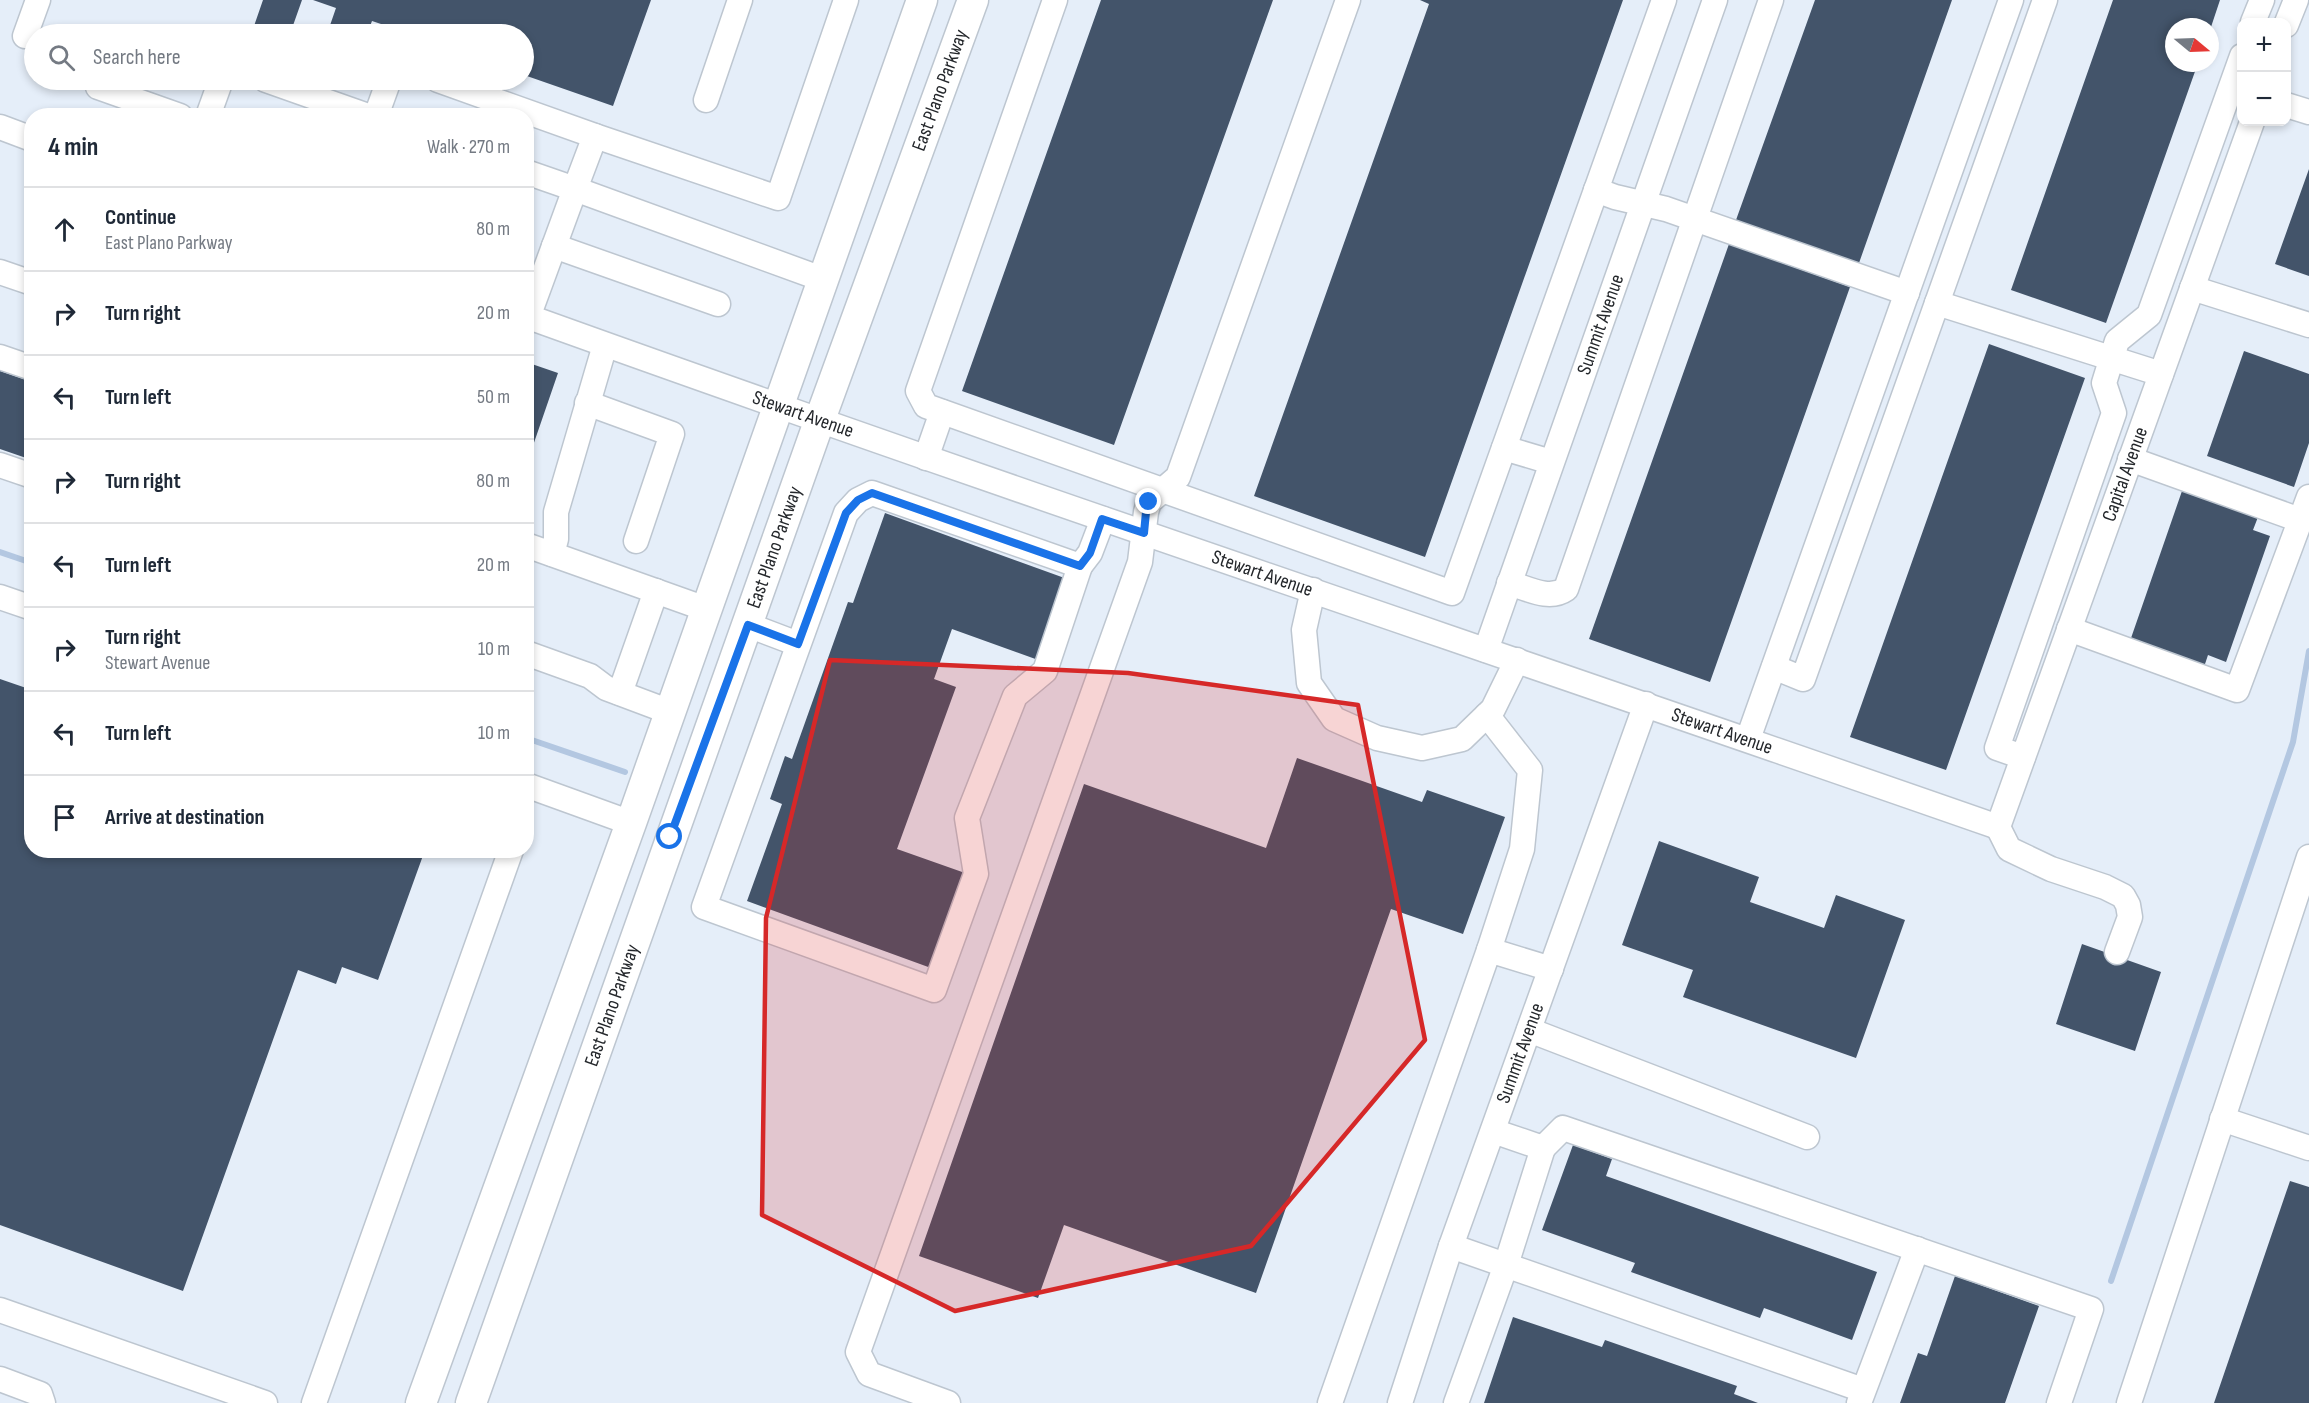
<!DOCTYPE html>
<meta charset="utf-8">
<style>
body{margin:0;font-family:"Sofia Sans Condensed",sans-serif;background:#f6f6f7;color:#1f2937}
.controls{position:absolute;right:18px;top:18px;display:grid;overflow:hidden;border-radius:12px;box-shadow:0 3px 9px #0003}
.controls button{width:54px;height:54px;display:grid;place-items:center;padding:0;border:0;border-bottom:2px solid #e0e1e3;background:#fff;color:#1f2937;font:30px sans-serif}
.compass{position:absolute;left:2165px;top:18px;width:54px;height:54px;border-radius:50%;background:#fff;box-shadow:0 3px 9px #0003;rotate:109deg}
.stop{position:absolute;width:18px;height:18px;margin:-14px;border:4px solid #1a73e8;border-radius:50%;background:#fff}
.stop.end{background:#1a73e8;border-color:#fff;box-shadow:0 2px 6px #0008}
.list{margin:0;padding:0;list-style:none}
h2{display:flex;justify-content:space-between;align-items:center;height:78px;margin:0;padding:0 24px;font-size:26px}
h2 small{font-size:20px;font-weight:400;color:#747a83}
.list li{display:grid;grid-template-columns:39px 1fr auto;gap:18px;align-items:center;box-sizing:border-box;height:84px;padding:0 24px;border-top:2px solid #e0e1e3}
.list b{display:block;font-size:22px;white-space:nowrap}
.list p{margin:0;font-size:20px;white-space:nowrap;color:#747a83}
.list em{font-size:20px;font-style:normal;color:#747a83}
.icon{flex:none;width:33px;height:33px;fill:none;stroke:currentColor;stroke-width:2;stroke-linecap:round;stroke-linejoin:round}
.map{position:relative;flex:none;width:2309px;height:1403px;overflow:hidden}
.search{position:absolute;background:#fff;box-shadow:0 3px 9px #0003;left:24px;top:24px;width:510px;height:66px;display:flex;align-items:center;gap:15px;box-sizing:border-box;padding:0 21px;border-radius:33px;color:#747a83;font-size:22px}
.panel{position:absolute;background:#fff;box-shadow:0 3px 9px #0003;left:24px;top:108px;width:510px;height:750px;border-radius:24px}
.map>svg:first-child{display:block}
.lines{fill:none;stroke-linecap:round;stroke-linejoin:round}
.stream{stroke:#b3c7e1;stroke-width:6}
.building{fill:#43546a}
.minor-casing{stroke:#bdc6d0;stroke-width:27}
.major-casing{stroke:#bdc6d0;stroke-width:33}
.minor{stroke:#fff;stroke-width:24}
.major{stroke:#fff;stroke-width:30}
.route{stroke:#1a73e8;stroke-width:8}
.marked{fill:#d62828;fill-opacity:0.2;stroke:#d62828;stroke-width:4.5;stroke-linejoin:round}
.labels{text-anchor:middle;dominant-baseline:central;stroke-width:6;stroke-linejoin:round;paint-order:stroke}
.street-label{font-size:20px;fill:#24272b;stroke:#f7faff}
</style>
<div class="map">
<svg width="2309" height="1403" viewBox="0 0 2309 1403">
<rect width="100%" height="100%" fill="#e5eef9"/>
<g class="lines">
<path class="stream" d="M0,552L32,563
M526,738L625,772
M2111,1281L2293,742L2309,651"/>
</g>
<path class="building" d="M263,0H302L290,34H277L254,26Z
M313,0H651L613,106L524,75V34H411L372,21L367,34H327L336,8Z
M1101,0H1273L1114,445L962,391Z
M1420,0H1623L1425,557L1254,496L1429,4Z
M1815,0H1952L1859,263L1736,220Z
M2113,0H2220L2211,27H2174V63H2198L2106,323L2011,290Z
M2309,169V276L2275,264Z
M1729,244L1850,287L1710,682L1589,639Z
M1989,344L2085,378L1946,770L1850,737Z
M2244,351L2309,374V443L2294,487L2207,456Z
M526,362L558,373L527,463H526Z
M0,371L32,382V460L0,449Z
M2182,491L2258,517L2253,530L2270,536L2226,662L2208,655L2204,667L2130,641Z
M885,513L1070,580L1041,661L952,629L934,679L956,687L897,849L965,873L931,968L747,901L782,804L770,799L785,756L792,759L848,602L853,603Z
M0,679L32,690V850H425L378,980L342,967L336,984L298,970L183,1291L0,1225Z
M1297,758L1422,802L1427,790L1505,817L1463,934L1391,909L1256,1293L1064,1225L1038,1298L919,1256L1084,784L1266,848Z
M1659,841L1759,877L1750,902L1824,928L1836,895L1905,920L1856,1058L1683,997L1693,970L1622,945Z
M2082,944L2161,972L2135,1051L2056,1024Z
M1573,1145L1612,1159L1606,1176L1877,1272L1852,1340L1764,1308L1760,1318L1631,1272L1635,1263L1542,1230Z
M2290,1181L2309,1187V1403H2214Z
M1955,1276L2039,1306L2005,1403H1900L1918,1353L1927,1356Z
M1513,1317L1602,1347L1605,1340L1737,1386L1734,1394L1758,1403H1484Z"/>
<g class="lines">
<defs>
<g id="minor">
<path d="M1055,0L918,391L926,406L1452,593L1664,0"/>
<path d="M2253,22L2262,0"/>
<path d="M2286,25L2296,0"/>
<path d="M25,36L38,0"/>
<path d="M266,80L368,116"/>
<path d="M438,80L595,136L575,189L822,279"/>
<path d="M98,87L180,116"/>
<path d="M706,100L740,0"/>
<path d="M2286,105L2309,112"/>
<path d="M208,116L221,80"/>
<path d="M376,116L389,80"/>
<path d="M0,127L32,139"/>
<path d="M595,136L778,198L846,0"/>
<path d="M526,172L575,189L528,317"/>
<path d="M1596,190L1615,197L1666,209L1907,293"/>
<path d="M554,246L718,304"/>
<path d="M0,272L32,283"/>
<path d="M2192,288L2309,325"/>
<path d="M1937,303L2161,374"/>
<path id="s1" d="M526,316C1015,492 1508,656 1998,827"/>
<path d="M0,357L32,368"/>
<path d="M587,403L672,434L636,541"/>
<path d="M1504,448L1551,462"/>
<path d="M926,458L942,412"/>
<path d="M2130,459L2300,520"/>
<path d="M0,465L32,476"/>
<path d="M872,493L1080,566L1045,671L1015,696L967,818L976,874L934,990L704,907L846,513L858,500Z"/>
<path d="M526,545L706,609"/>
<path d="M552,554L556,539V512L605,345"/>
<path d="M1080,566L1090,553L1103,519"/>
<path d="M1509,583C1527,588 1549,601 1566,589L1771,0"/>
<path d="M1313,590L1304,630L1309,683L1334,719L1377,738L1422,748L1462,739L1493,709L1517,660"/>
<path d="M0,597L32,608"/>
<path d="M748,625L798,644"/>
<path d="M2069,629L2237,690L2309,497"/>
<path id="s2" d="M1486,650L1715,0"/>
<path d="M526,653L590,676L606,688L670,712"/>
<path d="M1774,667L1803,679L2045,0"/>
<path d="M620,693L656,591"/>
<path d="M1487,715L1530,770L1522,849L1489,950"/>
<path d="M1748,739L2011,0"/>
<path d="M2023,757L1997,748L2114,413L2104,383L2117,341L2149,315L2242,56"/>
<path d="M526,785L631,823"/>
<path id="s3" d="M1998,827L2252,122"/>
<path d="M1998,827L2009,849L2051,869L2105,887L2123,896L2128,905L2130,917L2117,952"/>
<path d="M1529,1030L1807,1137"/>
<path d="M2222,1119L2309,1148"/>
<path d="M1493,1131L1543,1148L1563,1128L2091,1309L2059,1403"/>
<path d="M1451,1246L1863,1390"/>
<path d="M0,1310L265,1403"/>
<path d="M0,1379L40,1394L43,1403"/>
<path d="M314,1403L511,850"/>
<path d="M948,1403L869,1374L858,1352L1140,562L1146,512L1149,502L1178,477L1348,0"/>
<path d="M1330,1403L1489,950L1551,969"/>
<path id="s4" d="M1400,1403L1451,1246L1646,704"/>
<path d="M1456,1403L1506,1265L1543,1148"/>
<path d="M1859,1403L1917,1249"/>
<path d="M2129,1403L2309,857"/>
</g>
<g id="major">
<path d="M421,1403L631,823L922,0"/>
<path id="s5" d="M471,1403L819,422L973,0"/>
</g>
</defs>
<use href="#minor" class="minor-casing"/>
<use href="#major" class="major-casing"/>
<use href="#minor" class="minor"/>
<use href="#major" class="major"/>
</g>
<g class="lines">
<path class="route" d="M670,837L748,625L798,644L846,513L858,500L872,493L1080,566L1090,553L1102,519L1144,533L1146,512L1149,502"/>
</g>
<path class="marked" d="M830,660L1128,673L1358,705L1425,1040L1251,1246L955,1311L762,1215L766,918Z"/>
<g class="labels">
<g class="street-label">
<text stroke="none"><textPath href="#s5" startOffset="1394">East Plano Parkway</textPath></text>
<text stroke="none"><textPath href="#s2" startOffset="345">Summit Avenue</textPath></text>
<text stroke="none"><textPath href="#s1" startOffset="294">Stewart Avenue</textPath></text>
<text stroke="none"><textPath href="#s3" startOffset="375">Capital Avenue</textPath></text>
<text stroke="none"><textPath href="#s5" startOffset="908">East Plano Parkway</textPath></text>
<text stroke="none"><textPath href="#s1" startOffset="780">Stewart Avenue</textPath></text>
<text stroke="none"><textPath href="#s1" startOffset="1266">Stewart Avenue</textPath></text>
<text stroke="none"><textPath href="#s5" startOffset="422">East Plano Parkway</textPath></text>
<text stroke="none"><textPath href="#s4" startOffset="370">Summit Avenue</textPath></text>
</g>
</g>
</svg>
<div class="controls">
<button>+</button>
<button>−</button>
</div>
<svg class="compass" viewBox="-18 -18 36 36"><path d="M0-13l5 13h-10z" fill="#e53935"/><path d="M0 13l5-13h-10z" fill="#747a83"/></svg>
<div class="stop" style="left:670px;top:837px"></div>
<div class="stop end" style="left:1149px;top:502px"></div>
<div class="search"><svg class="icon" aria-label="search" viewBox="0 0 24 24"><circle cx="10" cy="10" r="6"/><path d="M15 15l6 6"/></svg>Search here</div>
<section class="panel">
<h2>4 min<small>Walk · 270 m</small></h2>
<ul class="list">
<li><svg class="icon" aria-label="ahead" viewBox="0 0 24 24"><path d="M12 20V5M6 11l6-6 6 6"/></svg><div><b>Continue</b><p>East Plano Parkway</p></div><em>80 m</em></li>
<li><svg class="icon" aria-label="right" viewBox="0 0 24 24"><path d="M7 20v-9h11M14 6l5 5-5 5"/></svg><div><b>Turn right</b></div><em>20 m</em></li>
<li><svg class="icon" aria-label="left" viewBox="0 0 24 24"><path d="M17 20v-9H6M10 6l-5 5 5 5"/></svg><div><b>Turn left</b></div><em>50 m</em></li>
<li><svg class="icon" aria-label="right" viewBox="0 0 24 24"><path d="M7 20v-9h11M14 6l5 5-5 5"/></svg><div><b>Turn right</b></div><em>80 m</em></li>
<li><svg class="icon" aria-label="left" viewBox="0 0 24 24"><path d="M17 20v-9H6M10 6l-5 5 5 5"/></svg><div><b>Turn left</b></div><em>20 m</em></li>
<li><svg class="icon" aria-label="right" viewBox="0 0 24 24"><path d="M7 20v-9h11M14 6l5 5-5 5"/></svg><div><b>Turn right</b><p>Stewart Avenue</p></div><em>10 m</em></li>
<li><svg class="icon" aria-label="left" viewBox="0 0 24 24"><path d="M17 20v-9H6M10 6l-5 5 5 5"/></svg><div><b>Turn left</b></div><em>10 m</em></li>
<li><svg class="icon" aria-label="arrive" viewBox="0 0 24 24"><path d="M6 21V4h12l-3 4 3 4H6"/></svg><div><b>Arrive at destination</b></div></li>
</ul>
</section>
</div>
